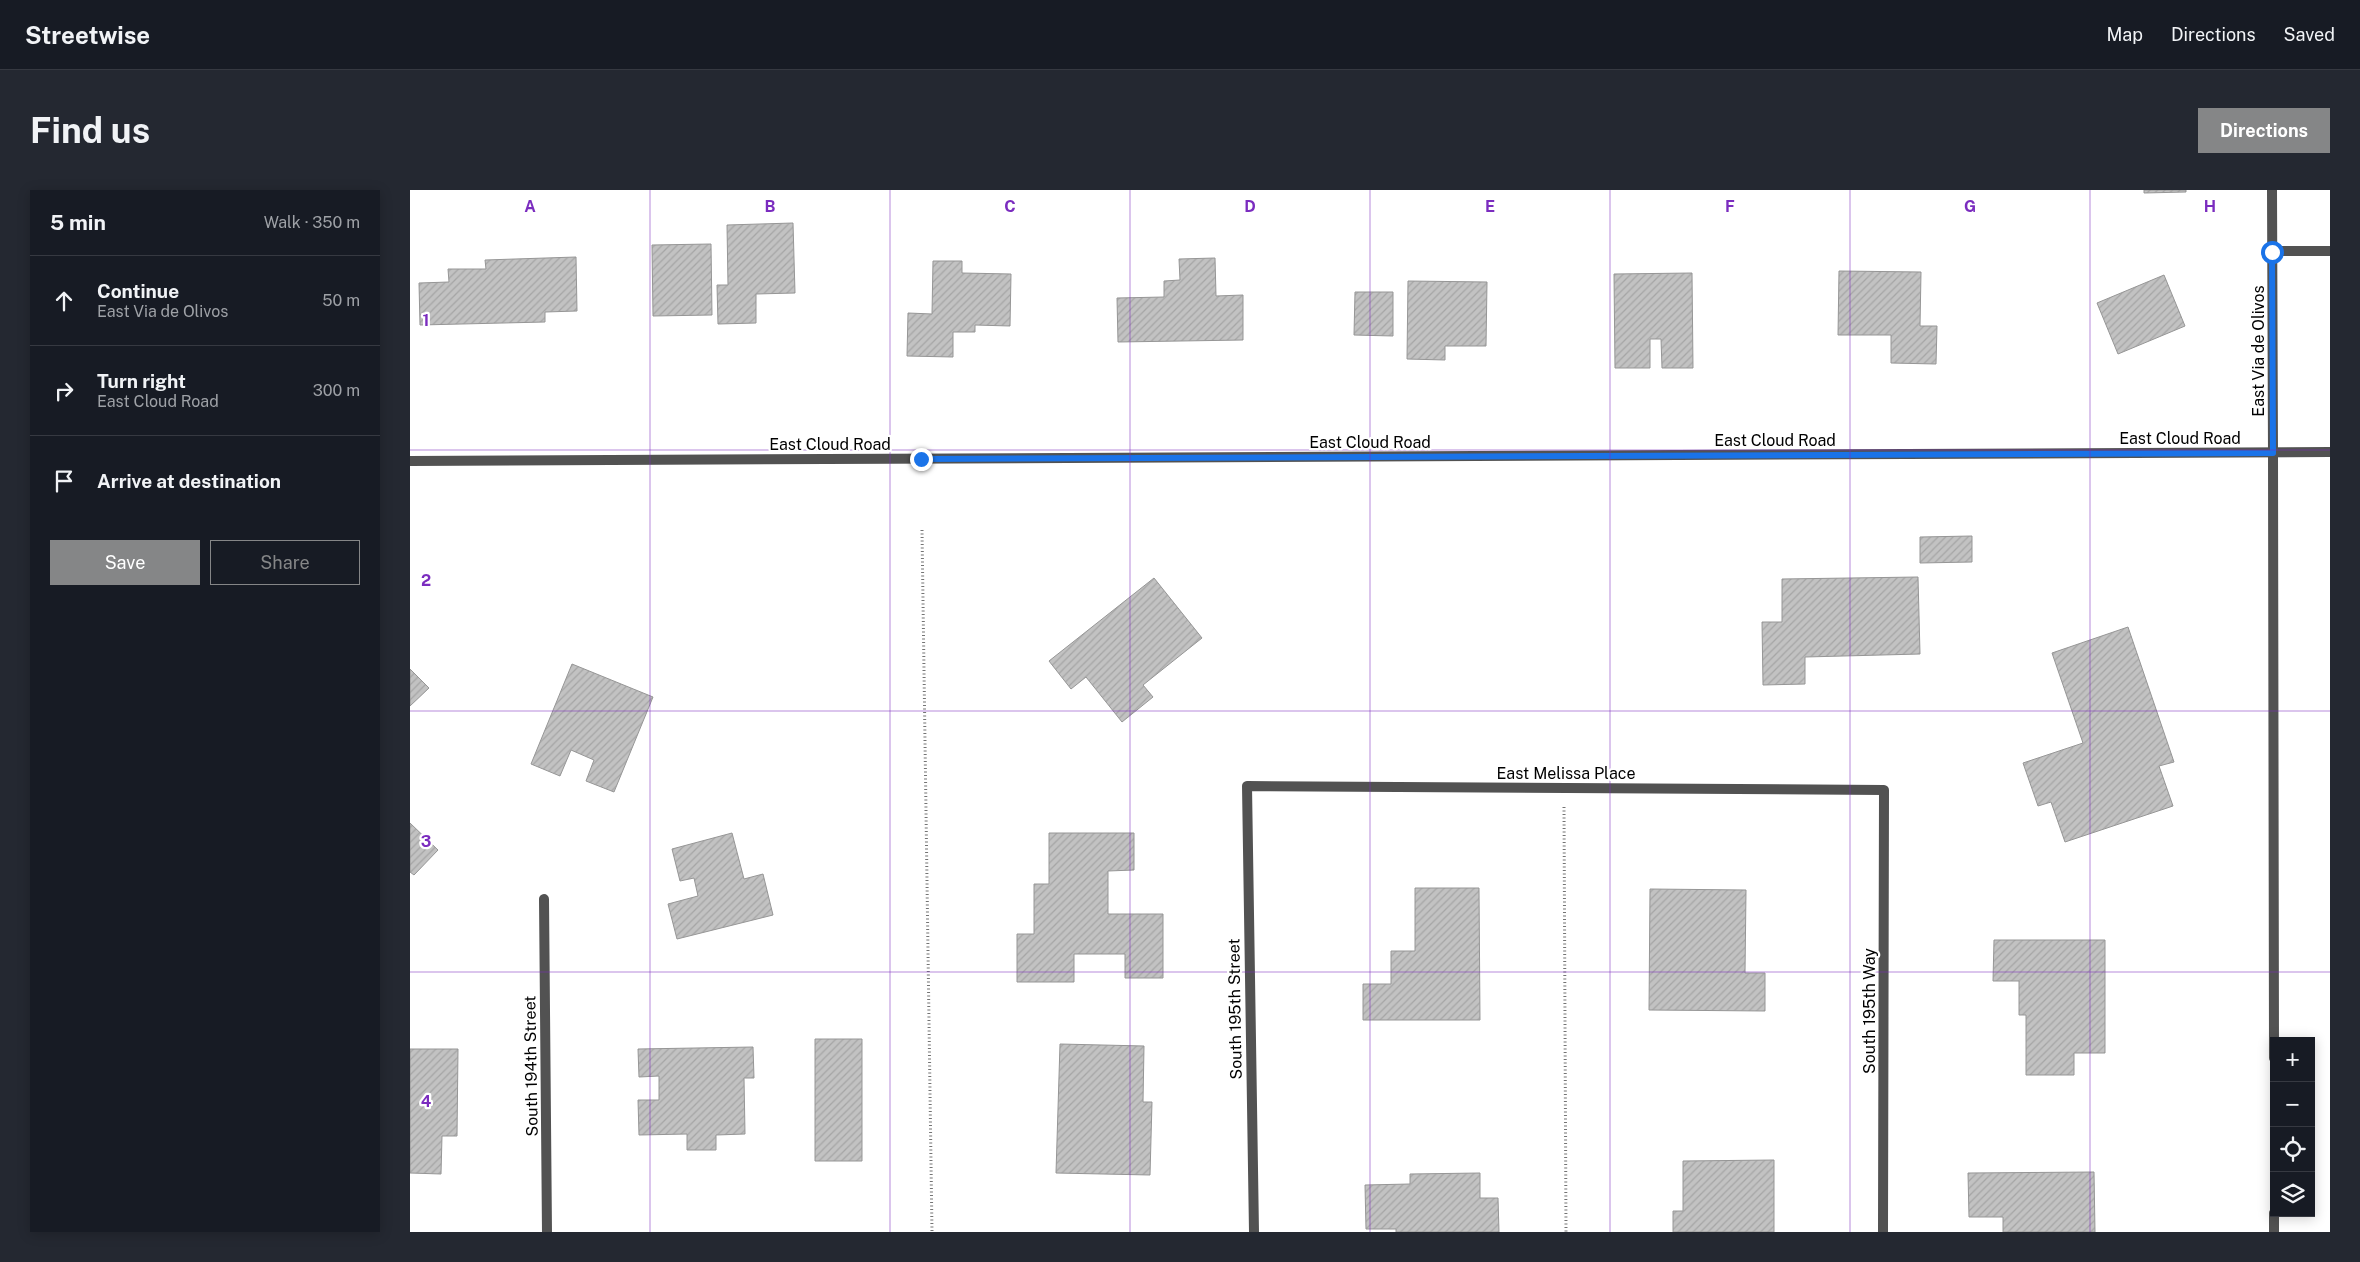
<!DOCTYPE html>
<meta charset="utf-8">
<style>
body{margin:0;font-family:"Public Sans",sans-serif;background:#242831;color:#f1f3f6}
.controls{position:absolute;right:15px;bottom:15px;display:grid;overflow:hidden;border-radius:0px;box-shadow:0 2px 12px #0003}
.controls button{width:45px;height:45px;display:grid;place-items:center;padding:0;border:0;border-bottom:1px solid #363941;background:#171b24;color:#f1f3f6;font:25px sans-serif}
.stop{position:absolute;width:15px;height:15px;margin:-11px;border:4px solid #1a73e8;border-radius:50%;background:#fff}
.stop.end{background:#1a73e8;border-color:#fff;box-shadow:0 1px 5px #0008}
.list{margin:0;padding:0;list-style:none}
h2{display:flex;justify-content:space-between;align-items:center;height:65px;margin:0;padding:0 20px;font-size:21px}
h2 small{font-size:16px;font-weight:400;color:#9ea1a6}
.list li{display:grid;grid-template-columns:32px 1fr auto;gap:15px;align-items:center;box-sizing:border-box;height:90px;padding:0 20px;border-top:1px solid #363941}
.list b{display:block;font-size:19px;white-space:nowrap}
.list p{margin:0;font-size:16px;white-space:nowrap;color:#9ea1a6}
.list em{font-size:16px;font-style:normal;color:#9ea1a6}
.actions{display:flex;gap:10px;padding:15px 20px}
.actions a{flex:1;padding:11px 0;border:1px solid #858687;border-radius:0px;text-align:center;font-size:18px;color:#858687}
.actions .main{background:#858687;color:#fff}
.icon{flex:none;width:28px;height:28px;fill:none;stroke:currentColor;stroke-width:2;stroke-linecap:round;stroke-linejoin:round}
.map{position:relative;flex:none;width:1920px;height:1042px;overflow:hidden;border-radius:0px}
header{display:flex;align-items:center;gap:30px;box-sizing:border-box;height:70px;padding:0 25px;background:#171b24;border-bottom:1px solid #363941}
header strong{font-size:24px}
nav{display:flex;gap:28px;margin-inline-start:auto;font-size:18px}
.intro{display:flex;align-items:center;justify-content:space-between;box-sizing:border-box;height:120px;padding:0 30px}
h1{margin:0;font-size:35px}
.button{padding:12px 22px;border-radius:0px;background:#858687;color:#fff;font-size:18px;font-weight:700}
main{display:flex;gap:30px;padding:0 30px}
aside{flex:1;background:#171b24;border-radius:0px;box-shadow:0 2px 12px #0003}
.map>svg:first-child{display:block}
.building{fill:url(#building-hatch);stroke:#969696}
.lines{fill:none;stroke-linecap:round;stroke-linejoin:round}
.path{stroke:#747474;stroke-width:3;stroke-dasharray:1 2.5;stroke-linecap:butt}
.lane{stroke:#525252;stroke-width:10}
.street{stroke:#525252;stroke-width:10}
.route{stroke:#1a73e8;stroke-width:6}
.grid{fill:none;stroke:#7b2cbf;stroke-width:1;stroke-opacity:0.55}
.labels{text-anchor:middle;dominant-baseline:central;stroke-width:4.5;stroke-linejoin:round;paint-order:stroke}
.street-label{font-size:16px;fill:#000;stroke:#fff}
.grid-label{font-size:16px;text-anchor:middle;font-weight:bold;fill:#7b2cbf;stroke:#fff;stroke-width:4.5;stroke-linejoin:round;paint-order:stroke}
</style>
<header>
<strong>Streetwise</strong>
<nav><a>Map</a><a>Directions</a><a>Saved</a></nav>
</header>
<div class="intro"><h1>Find us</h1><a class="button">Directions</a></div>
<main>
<aside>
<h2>5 min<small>Walk · 350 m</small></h2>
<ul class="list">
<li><svg class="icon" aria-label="ahead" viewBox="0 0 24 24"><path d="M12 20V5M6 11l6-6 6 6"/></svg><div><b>Continue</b><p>East Via de Olivos</p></div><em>50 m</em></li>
<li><svg class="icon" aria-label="right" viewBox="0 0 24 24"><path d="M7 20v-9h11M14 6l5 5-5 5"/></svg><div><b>Turn right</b><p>East Cloud Road</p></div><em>300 m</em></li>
<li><svg class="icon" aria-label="arrive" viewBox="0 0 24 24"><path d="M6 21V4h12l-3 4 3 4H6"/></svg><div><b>Arrive at destination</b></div></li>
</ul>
<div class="actions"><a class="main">Save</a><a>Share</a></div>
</aside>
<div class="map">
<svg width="1920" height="1042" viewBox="0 0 1920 1042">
<defs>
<pattern id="building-hatch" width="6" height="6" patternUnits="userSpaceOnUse" patternTransform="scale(1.25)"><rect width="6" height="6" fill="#c2c2c2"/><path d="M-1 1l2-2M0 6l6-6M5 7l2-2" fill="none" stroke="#a5a5a5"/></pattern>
</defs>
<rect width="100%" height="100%" fill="#fff"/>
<path class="building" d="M1734,0H1776V2L1734,3Z
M383,33L385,103L346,104V133L308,134L307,95H318L317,35Z
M301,54L302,125L243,126L242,55Z
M166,67L167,121L135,122V132L10,135L9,93L39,92L38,79H76L75,70Z
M805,68L806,106L833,105V150L708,152L707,108L754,107V91L770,90L769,69Z
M523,71H552V83L601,84L600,136L565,135V142H543V167L497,166L498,123L522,124Z
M1429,81L1511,82L1510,136H1527L1526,174L1481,173V145H1428Z
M1282,83L1283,178H1252L1251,149H1240V178H1205L1204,84Z
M1754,85L1775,136L1708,164L1687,113Z
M998,91L1077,92L1076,156H1035V170L997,169Z
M945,102H983V146L944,145Z
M1562,346V372L1510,373V347Z
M1508,387L1510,464L1395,467V494L1353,495L1352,432H1372V389Z
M744,388L792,448L733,495L743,507L712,532L676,487L661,499L639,471Z
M1718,437L1764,572L1749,576L1763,616L1655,652L1641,612L1628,616L1613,573L1673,553L1642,463Z
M162,474L243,507L204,602L176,591L184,570L161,560L150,586L121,574Z
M0,479L19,498L0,516Z
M0,633L28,660L4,685L0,682Z
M322,643L334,689L353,684L363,725L267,749L258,714L288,706L284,688L270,691L262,659Z
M639,643H724V680L698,681V724H753V788H715V764H664V792H607V744H624V694H639Z
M1005,698H1069L1070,830H953V794H981V761H1005Z
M1240,699L1336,700L1335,783H1355V821L1239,820Z
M1584,750H1695V863H1664V885H1616V825H1609V791H1583Z
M405,849H452V971H405Z
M650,854L734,856L733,912H742L740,985L646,983Z
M343,857L344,888H334L335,944L306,945V960H277V944L229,945L228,910H249V886L229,887L228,859Z
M0,859H48L47,946H32L31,984L0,983Z
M1364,970V1042H1263V1021H1273V971Z
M1684,982L1685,1042H1593V1027H1559L1558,983Z
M1070,983V1008H1088L1089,1042H986V1039H956L955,995L1000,994V984Z"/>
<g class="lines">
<path class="path" d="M512,340L522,1042
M1154,617L1156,1042"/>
<path class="lane" d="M1862,61H1920
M1863,263L1864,868
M1864,1023V1042"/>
<path class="street" d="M1862,0L1863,263
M0,271L1920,262
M134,709L137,1042
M844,1042L837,596L1474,600L1473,1042"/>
</g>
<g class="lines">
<path class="route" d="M511,269L1863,263L1862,62"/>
</g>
<path class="grid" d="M240,0V1042M480,0V1042M720,0V1042M960,0V1042M1200,0V1042M1440,0V1042M1680,0V1042M0,260H1920M0,521H1920M0,782H1920"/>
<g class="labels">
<g class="street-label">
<text transform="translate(1848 161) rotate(-90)">East Via de Olivos</text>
<text x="1770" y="248">East Cloud Road</text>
<text x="1365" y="250">East Cloud Road</text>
<text x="960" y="252">East Cloud Road</text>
<text x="420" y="254">East Cloud Road</text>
<text x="1156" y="583">East Melissa Place</text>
<text transform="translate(825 819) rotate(-91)">South 195th Street</text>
<text transform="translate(1459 821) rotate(-90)">South 195th Way</text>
<text transform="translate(121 876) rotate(-91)">South 194th Street</text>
</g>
</g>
<g class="grid-label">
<text x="120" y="22">A</text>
<text x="360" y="22">B</text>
<text x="600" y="22">C</text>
<text x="840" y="22">D</text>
<text x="1080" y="22">E</text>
<text x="1320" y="22">F</text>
<text x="1560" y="22">G</text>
<text x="1800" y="22">H</text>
<text x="16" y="136">1</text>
<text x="16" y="396">2</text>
<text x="16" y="657">3</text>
<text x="16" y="917">4</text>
</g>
</svg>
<div class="controls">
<button>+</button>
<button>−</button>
<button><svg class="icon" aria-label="locate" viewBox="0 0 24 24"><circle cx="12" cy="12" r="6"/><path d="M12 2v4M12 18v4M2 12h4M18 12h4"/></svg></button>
<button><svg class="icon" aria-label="layers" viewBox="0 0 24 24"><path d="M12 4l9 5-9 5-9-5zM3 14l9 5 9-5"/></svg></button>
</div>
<div class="stop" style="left:1862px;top:62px"></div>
<div class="stop end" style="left:511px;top:269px"></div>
</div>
</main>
